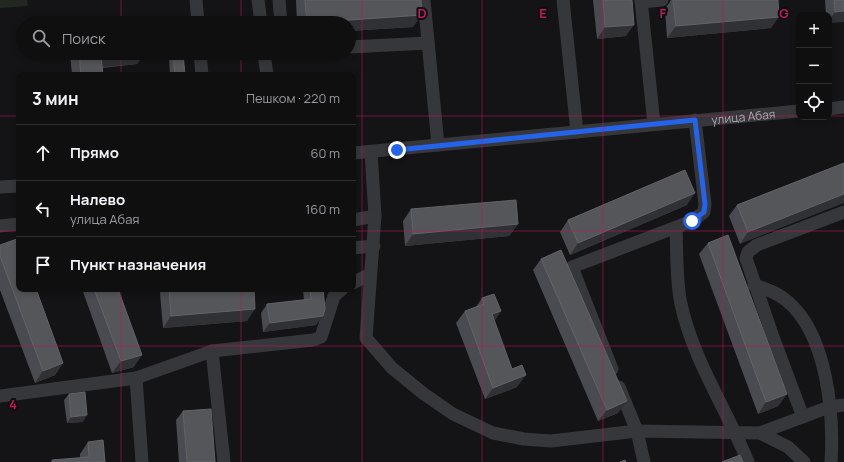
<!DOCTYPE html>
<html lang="ru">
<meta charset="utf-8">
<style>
body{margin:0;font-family:Manrope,sans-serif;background:#1d1d1e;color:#f1f3f6}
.controls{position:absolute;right:12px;top:12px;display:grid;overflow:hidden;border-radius:8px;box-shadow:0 2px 6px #0003}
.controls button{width:36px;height:36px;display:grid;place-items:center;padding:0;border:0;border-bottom:1px solid #2f2f30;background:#0f0f10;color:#f1f3f6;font:20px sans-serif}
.stop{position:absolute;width:12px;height:12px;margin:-9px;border:3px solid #2563eb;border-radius:50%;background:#fff}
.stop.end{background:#2563eb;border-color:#fff;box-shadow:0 1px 4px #0008}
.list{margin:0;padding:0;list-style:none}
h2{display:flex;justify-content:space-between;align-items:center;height:52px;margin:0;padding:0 16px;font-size:17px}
h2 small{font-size:13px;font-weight:400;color:#9b9c9f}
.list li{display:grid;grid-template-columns:26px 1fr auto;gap:12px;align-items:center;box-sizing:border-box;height:56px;padding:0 16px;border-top:1px solid #2f2f30}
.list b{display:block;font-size:15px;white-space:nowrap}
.list p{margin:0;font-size:13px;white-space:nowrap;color:#9b9c9f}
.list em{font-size:13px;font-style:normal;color:#9b9c9f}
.icon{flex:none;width:22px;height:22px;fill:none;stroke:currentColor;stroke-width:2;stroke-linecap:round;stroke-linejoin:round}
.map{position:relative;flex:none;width:844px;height:462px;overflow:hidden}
.search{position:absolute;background:#0f0f10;box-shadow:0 2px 6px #0003;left:16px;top:16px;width:340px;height:44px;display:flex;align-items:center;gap:10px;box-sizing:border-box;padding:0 14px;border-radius:22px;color:#9b9c9f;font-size:15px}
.panel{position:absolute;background:#0f0f10;box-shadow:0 2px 6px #0003;left:16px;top:72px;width:340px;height:220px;border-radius:8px}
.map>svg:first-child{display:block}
.green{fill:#212821}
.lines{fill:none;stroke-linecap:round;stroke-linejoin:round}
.minor{stroke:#36373a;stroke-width:13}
.wall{fill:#4a4b50}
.shaded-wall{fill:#303134}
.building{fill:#54565a;stroke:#616368}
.route{stroke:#2563eb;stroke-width:5}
.grid{fill:none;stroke:#c2185b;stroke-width:1;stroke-opacity:0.55}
.labels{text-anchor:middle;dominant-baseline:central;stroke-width:4;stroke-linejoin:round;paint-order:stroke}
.street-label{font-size:12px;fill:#a8acb4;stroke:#0f0f11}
.grid-label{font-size:13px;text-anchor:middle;font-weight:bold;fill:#c2185b;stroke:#0f0f11;stroke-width:4;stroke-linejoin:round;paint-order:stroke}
</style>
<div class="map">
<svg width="844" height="462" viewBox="0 0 844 462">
<rect width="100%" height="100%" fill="#141416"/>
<path class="green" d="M0,0H27L28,6L0,8Z"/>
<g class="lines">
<g class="minor">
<path d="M196,0L198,23"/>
<path d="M258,0L261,23"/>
<path d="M279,0L281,23"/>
<path d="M424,0L438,145"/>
<path d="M563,0L577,132"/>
<path d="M641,0L654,124"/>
<path d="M641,2L662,0"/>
<path d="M349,47L428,43"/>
<path d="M200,53L202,75"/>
<path d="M264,53L267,75"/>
<path d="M829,109L844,107"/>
<path d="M371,152L375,216L366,338L392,368L424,394L453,414L493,433L524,439L551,441L637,431L760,433L788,447L804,462"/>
<path id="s1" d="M353,153L799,111"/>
<path d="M0,187L19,186"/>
<path d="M353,220L375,216"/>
<path d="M0,226L19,224"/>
<path d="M676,228C677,251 676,282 681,304C693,360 727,410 748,462"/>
<path d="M353,248L374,246"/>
<path d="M353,283L370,274"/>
<path d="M754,285C766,289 778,293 787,301C827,334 834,413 831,462"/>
<path d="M212,351L224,462"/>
<path d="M612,369L572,267L692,221L704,212L705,204L695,120"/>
<path d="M619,387L637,431L644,462"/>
<path d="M0,396L136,378"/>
<path d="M803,417L773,337L746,258L748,252L757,245L844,212"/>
<path d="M760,433L829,407L844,405"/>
<path d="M142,462L136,378L212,351L313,340L321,337L334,296L342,289"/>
</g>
</g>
<path class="wall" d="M296,0H421L413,27L349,31V23H297Z
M593,0H632L626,36L597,39Z
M671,0H778L771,28L667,38L665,9Z
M825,0H844L829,23V15H826Z
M70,53H145L137,64L102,68L103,75H72Z
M171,53H183L185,75H170L169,57Z
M844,163L740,244L729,216L737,205Z
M687,205L570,255L560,232L568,220Z
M411,209L518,224L509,236L405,246L403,221Z
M708,243L787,394L778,406L758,414L699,254Z
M0,245L63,363L55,375L35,383L0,290Z
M541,259L618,413L598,421L533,270Z
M82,289H118L134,367L112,373Z
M162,289H254L247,321L163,328L160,293Z
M303,289H323L316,325L263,332L261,313L267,304L304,300Z
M482,298L501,311L494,321L517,387L485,399L456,323L465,311L476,307Z
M69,394L83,422L67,423L64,400Z
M183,411L215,462H179L176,420Z
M88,442L105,462H51L52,460L80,458V454Z"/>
<path class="shaded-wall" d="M844,11V22L829,23V20L835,12Z
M422,15L413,27L349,31V23H310Z
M779,17L771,28L667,38L676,26Z
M634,25L626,36L597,39L605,27Z
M140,53H145L137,64L93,68L101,56Z
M695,193L687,205L570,255L578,243Z
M844,194V203L740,244L748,232Z
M518,224L509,236L405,246L413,234Z
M255,309L247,321L163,328L171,316Z
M501,311L493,323L492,314Z
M323,316L316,325L263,332L270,323Z
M142,355L134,367L112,373L121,361Z
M63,363L55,375L35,383L43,371Z
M526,375L517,387L485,399L493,388Z
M787,394L778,406L758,414L766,402Z
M627,401L618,413L598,421L607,410Z
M87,415L83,422L67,423L71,417Z"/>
<path class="building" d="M305,0H421L422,15L307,23Z
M603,0H632L634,25L605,27Z
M673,0H778L779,17L676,26Z
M834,0H844V11L835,12Z
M142,19V23H93Z
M79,53H140L101,56L103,75H81Z
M173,53H183L185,75H175Z
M844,163V194L748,232L737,205Z
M685,170L695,193L578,243L568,220Z
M516,200L518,224L413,234L411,209Z
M728,235L787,394L766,402L708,243Z
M17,239L19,245V289H36L63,363L43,371L0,256V245Z
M561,250L627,401L607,410L541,259Z
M94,289H118L142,355L121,361Z
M169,289H254L255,309L171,316Z
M310,289H323L325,309L323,316L270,323L267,304L311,299Z
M494,294L501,311L492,314L512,369L522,365L526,375L493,388L465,311L484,304L482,298Z
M85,392L87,415L71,417L69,394Z
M211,409L215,462H187L183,411Z
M103,440L105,462H53L52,460L89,457L88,442Z
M740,455L743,462H722Z
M625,460L626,462H620Z"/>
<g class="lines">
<path class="route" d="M397,150L695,120L705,204L704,212L692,221"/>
</g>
<path class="grid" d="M121,0V23M241,0V23M362,0V462M482,0V462M603,0V462M723,0V462M121,53V75M241,53V75M0,116H19M353,116H799M829,116H844M0,231H19M353,231H844M121,289V462M241,289V462M0,346H844"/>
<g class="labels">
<g class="street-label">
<text stroke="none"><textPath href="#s1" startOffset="392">улица Абая</textPath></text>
</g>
</g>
<g class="grid-label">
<text x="422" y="18">D</text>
<text x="543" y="18">E</text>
<text x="663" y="18">F</text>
<text x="784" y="18">G</text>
<text x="13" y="409">4</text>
</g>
</svg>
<div class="controls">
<button>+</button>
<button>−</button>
<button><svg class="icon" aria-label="locate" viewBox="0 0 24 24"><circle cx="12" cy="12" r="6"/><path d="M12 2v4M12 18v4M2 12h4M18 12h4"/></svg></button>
</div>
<div class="stop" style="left:692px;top:221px"></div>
<div class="stop end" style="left:397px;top:150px"></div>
<div class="search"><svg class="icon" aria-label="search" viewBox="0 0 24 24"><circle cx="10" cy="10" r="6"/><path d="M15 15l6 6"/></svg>Поиск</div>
<section class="panel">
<h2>3 мин<small>Пешком · 220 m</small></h2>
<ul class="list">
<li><svg class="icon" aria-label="ahead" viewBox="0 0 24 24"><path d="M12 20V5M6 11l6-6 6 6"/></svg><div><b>Прямо</b></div><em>60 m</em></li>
<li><svg class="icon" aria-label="left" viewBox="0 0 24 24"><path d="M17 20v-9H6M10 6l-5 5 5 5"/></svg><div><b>Налево</b><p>улица Абая</p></div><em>160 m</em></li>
<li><svg class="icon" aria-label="arrive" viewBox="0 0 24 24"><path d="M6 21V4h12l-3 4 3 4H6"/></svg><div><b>Пункт назначения</b></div></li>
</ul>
</section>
</div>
